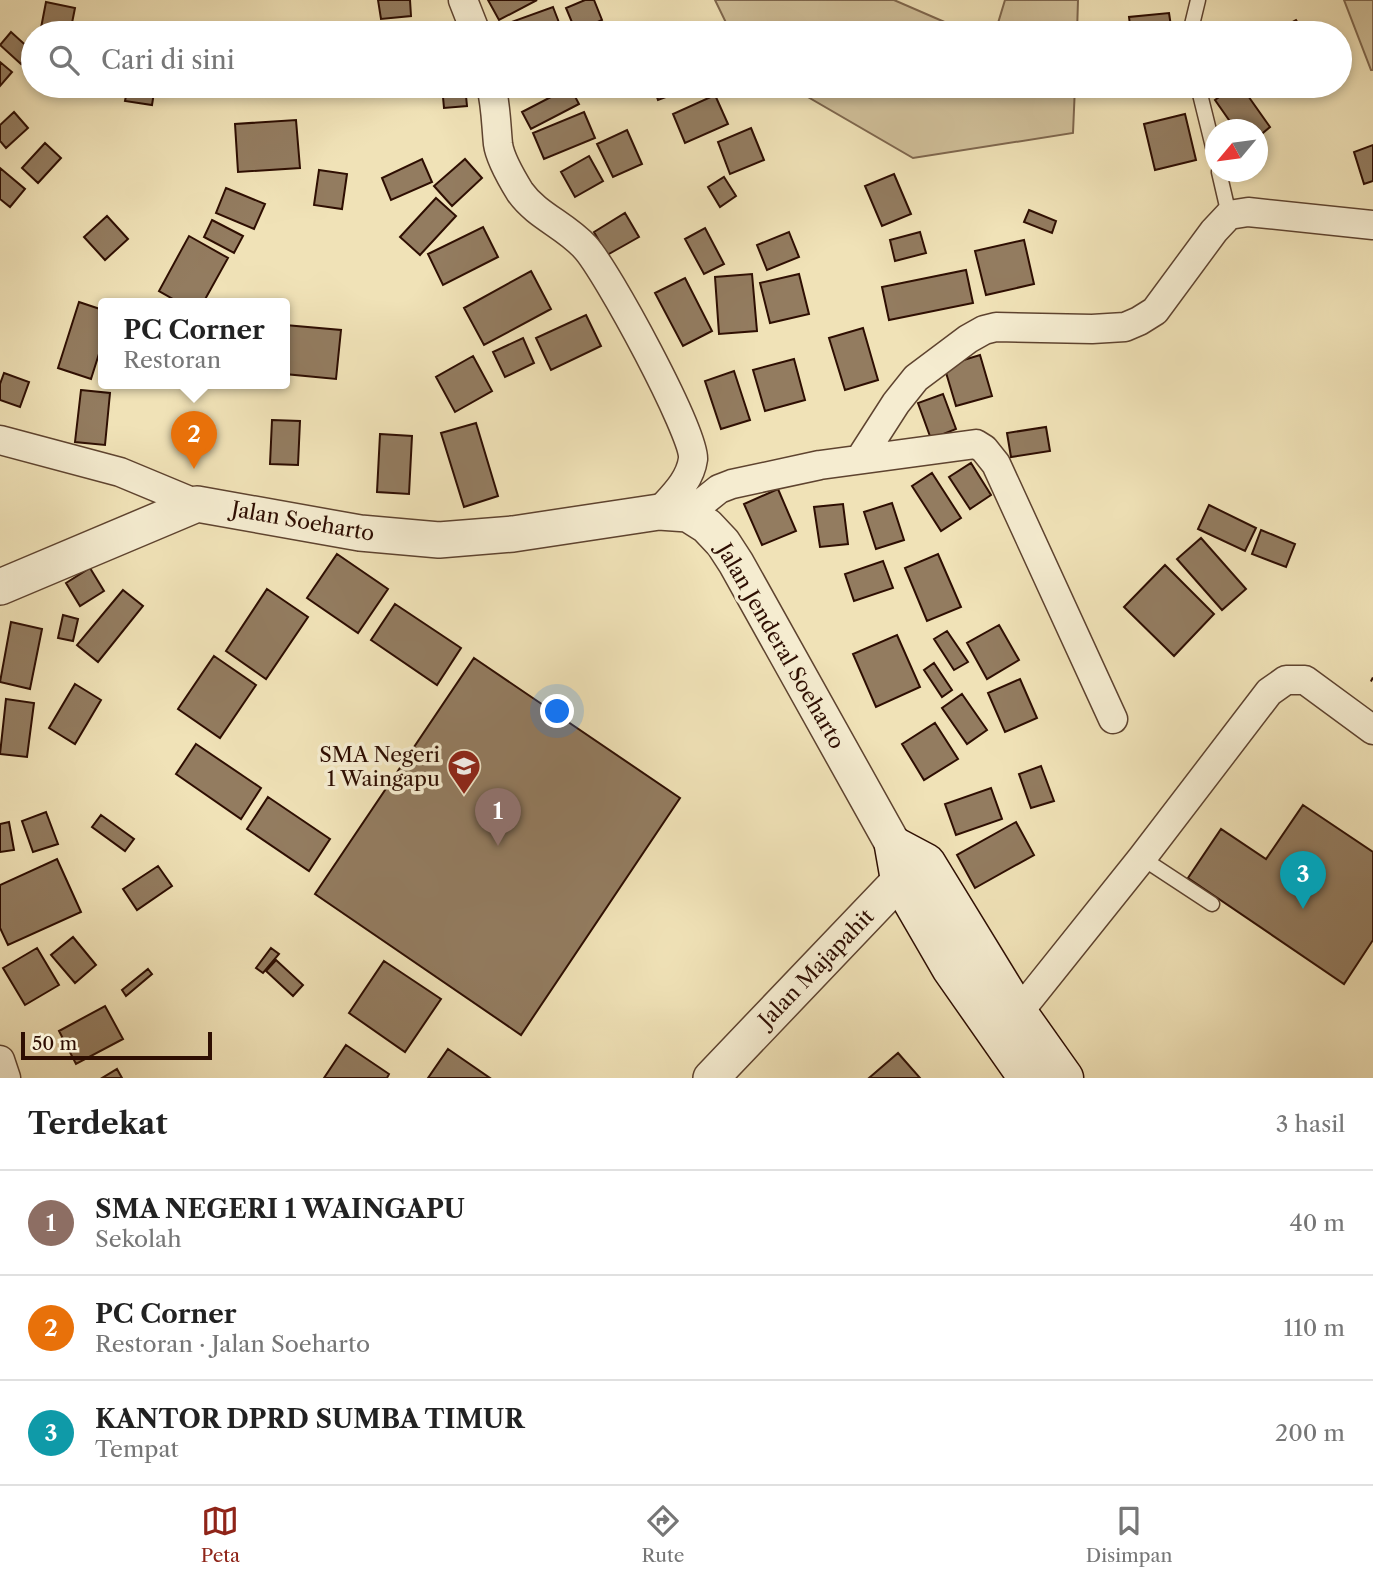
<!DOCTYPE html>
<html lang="id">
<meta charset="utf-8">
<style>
body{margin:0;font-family:"Libre Caslon Text",serif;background:#f2f2f2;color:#222}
.compass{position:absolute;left:1205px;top:119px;width:63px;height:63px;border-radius:50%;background:#fff;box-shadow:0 4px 10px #0003;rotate:241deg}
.scale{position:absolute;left:21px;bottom:18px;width:191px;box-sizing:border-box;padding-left:7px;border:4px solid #2e0e02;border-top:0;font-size:19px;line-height:24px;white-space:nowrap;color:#2e0e02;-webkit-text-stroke:5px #f5ecd0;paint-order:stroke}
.you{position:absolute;left:558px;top:712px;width:24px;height:24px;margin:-18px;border:5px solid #fff;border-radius:50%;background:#1a73e8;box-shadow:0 0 0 10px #1a73e833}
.badge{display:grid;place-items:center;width:46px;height:46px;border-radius:50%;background:#8f2418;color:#fff;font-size:23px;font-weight:700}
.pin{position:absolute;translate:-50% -58px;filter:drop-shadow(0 2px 4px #0008)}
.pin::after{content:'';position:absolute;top:37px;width:24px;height:21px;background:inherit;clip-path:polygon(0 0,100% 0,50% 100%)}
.popup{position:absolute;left:98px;top:298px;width:192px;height:91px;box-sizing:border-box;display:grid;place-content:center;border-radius:7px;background:#fff;filter:drop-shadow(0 2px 5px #0005);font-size:23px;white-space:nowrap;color:#767676}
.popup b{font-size:26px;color:#222}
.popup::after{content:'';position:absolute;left:50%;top:100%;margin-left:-14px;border:14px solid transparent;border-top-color:#fff}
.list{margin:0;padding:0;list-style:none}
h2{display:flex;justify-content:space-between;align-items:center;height:91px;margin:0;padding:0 28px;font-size:30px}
h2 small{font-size:23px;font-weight:400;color:#767676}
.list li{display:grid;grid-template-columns:46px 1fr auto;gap:21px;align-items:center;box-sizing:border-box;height:105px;padding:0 28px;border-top:2px solid #e0e0e0}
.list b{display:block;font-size:26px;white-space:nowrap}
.list p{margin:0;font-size:23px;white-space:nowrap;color:#767676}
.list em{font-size:23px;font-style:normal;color:#767676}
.icon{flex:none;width:38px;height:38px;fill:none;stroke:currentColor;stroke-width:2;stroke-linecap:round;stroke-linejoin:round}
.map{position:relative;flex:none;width:1373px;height:1078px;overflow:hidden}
.search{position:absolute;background:#fff;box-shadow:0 4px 10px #0003;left:21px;right:21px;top:21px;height:77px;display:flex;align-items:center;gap:18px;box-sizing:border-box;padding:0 24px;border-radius:38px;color:#767676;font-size:26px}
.sheet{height:406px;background:#fff}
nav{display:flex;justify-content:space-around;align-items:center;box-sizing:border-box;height:98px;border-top:2px solid #e0e0e0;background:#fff;font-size:19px;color:#767676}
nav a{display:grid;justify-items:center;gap:4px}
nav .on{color:#8f2418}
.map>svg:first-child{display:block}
.green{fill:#cfbe98;stroke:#7e664d;stroke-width:2}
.building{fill:#937c60;stroke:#2e0e02;stroke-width:2}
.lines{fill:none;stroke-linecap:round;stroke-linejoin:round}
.service-casing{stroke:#5e432f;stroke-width:17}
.minor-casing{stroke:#5e432f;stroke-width:31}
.tertiary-casing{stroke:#5e432f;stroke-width:38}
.secondary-casing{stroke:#2e0e02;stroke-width:41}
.path{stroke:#2e0e02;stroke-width:4.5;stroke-dasharray:2 3.5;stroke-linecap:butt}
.service{stroke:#f5ecd0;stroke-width:14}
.minor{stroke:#f5ecd0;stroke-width:28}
.tertiary{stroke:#f5ecd0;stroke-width:35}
.secondary{stroke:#f5ecd0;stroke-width:38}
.labels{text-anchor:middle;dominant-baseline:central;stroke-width:7;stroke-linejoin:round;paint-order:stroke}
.street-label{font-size:21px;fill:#2e0e02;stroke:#f5ecd0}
.poi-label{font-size:21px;fill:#2e0e02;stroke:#f5ecd0;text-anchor:end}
</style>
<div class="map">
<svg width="1373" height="1078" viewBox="0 0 1373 1078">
<rect width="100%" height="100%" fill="#f0e2b7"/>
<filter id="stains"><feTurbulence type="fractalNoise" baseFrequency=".00286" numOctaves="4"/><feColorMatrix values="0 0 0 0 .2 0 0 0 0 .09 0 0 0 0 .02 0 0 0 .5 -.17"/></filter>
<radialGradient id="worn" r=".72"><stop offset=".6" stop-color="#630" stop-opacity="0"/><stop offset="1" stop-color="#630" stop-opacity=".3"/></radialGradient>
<path class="green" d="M715,0H894L970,33H731Z
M1005,0H1078L1077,33H995Z
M1344,0H1373V70H1371Z
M789,86H1075L1073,133L913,158Z"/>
<path class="building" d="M378,0H410L411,16L381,19Z
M488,0H537L499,20Z
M585,0H594L602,20L576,32L566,8Z
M46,2L75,8L70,33H40Z
M553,7L563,33H509L506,24Z
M1169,13L1172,33H1131L1129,17Z
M1296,20L1304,33H1277L1276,31Z
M11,32L32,51L21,64L0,45Z
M0,62L12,72L0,86Z
M128,86H155L152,105L125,101Z
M442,86H465L467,106L444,108Z
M653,86H695L658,100Z
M1235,86H1241L1270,127L1258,137V130H1236L1215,100Z
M570,87L579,104L531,129L522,112Z
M715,95L728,124L685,143L673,114Z
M14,112L28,128L6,148L0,141V125Z
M584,112L595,138L544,159L533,133Z
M1185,114L1196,160L1155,170L1144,124Z
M296,120L300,168L238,172L235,124Z
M751,128L764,160L730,174L718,142Z
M627,130L642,164L613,177L597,144Z
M45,143L61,158L38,183L22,168Z
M1373,145V181L1364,184L1354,152Z
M589,156L603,181L575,197L561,172Z
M422,159L432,182L391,200L382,178Z
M465,159L482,178L452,206L434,186Z
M0,168L25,189L10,207L0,199Z
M319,170L347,174L342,209L314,205Z
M894,174L911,214L882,226L865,186Z
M724,177L736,196L720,207L708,187Z
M226,188L265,204L254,229L216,213Z
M436,198L456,216L420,255L400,237Z
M1029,210L1056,221L1052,233L1024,222Z
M625,213L639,237L607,255L594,232Z
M107,216L128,239L105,260L84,237Z
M212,220L243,236L234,253L204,237Z
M483,227L498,257L443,285L428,254Z
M705,228L724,264L704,274L685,239Z
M789,232L799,257L767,270L757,245Z
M920,232L926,253L895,261L890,240Z
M189,236L228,258L203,303H180L159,291Z
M1024,240L1034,284L986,295L975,251Z
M966,270L973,303L889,320L882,287Z
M531,271L551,309L484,345L464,308Z
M752,274L757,331L719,334L715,277Z
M799,274L809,314L770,323L760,283Z
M685,278L712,331L683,346L655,293Z
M79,302L103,310V341L91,379L58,368Z
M586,315L601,346L551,370L536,338Z
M285,325L341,330L336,379L285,374Z
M863,328L878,380L845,390L829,338Z
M523,338L534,363L505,377L493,352Z
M980,355L992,396L956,406L944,366Z
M473,356L492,391L455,412L436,377Z
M794,359L805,400L765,411L753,370Z
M734,371L750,420L721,429L705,381Z
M4,373L29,382L20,407L0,400V384Z
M81,390L110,393L105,445L75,442Z
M943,394L956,429L931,439L918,403Z
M272,420L300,421L298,465L270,464Z
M476,423L498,496L464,507L441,433Z
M1046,427L1050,451L1011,457L1007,433Z
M380,434L412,436L409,494L377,492Z
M971,463L991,495L970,509L949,477Z
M932,473L961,518L941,531L912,486Z
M778,489L796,531L762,545L744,504Z
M892,503L904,540L876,549L864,512Z
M843,504L848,544L820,547L814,507Z
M1209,505L1256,528L1245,551L1198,529Z
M1261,530L1295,544L1286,567L1252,554Z
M1201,538L1246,589L1222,610L1177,559Z
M337,554L388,589L358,633L307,598Z
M938,554L961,607L927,621L905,568Z
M883,561L893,588L854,601L845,574Z
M1165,565L1214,614L1174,656L1124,607Z
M90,568L104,591L80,606L66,583Z
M267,589L308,617L266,679L226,651Z
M123,590L143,606L98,662L77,645Z
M395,604L461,648L437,685L371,640Z
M63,615L78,619L73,641L58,638Z
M11,622L42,629L30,689L0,682Z
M999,625L1019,660L987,679L967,643Z
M947,631L968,662L954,670L934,639Z
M897,635L920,687L876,707L853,654Z
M214,656L256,685L220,738L178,709Z
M474,658L680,798L521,1035L315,894Z
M934,663L952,690L942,697L924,670Z
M1020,679L1037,718L1005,732L988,693Z
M75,684L101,700L75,744L49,728Z
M962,694L987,730L967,744L942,708Z
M6,699L34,703L27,757L0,754Z
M935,723L958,759L924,780L902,744Z
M196,744L261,788L241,819L176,774Z
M1041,766L1054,801L1031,808L1019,774Z
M991,788L1002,819L956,835L945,804Z
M268,797L330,839L309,871L247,829Z
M1303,805L1373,852V940L1344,984L1188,878L1221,829L1266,859Z
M46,812L58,844L33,852L22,821Z
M101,815L134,839L125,851L92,827Z
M9,822L14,850L0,852V824Z
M1016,822L1034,855L975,888L957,855Z
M57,859L81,912L8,945L0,928V885Z
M158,866L172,886L137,910L123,889Z
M73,937L96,965L75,983L51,955Z
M37,948L59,985L25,1005L3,968Z
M271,948L279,954L263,973L256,968Z
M276,960L303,985L293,996L266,971Z
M384,961L441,999L405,1052L349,1013Z
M148,969L152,974L126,996L122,990Z
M105,1006L123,1039L76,1064L59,1031Z
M346,1045L389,1074L387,1078H324Z
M448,1049L490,1078H428Z
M898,1053L920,1078H869Z
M117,1069L122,1078H102Z"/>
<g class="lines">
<defs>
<path id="service" d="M1190,33L1198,0
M1198,86L1216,159
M1219,172L1229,215
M1142,858L1212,904"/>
<path id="minor" d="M463,0L476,33
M491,86C496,105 496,124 498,144C500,159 512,179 520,192C537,216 565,225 585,247C606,269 695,433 693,459C690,481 673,496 659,512
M0,440L120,472L197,504
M860,459L896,403L916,378L968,339L984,330L996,327L1092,329L1125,327L1139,321L1155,311L1214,231L1229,215L1248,212L1373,225
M688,514L719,489L732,484L820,465L976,444L984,449L996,464L1113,719
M1018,1013L1142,858L1269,692L1286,680H1305L1373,730
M0,1060L6,1078"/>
<path id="tertiary" d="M0,587L197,504L360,533L439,540L513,534L659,512L688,514L707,526L723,543L736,563L894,846
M711,1078L900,880L922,865"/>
<path id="secondary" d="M894,846L926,863L1018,1013L1064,1078
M894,846L900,880L951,968L1028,1078"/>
</defs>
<use href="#service" class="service-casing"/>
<use href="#minor" class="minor-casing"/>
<use href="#tertiary" class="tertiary-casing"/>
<use href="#secondary" class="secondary-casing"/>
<path class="path" d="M1371,679L1373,680"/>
<use href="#service" class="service"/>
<use href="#minor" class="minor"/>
<use href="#tertiary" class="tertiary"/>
<use href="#secondary" class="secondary"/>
</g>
<defs>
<symbol id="school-pin" viewBox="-11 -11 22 30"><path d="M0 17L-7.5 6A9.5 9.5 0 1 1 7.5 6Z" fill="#8f2418" stroke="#f5ecd0"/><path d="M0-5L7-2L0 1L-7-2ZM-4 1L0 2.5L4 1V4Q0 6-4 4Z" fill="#fff"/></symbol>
</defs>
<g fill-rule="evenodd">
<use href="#school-pin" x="445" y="747" width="38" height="52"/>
</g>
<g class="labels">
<g class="street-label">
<text transform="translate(303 521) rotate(10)">Jalan Soeharto</text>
<text transform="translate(781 646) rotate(60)">Jalan Jenderal Soeharto</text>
<text transform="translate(816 968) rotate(-46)">Jalan Majapahit</text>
</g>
<g class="poi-label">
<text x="440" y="754">SMA Negeri<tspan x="440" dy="24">1 Waingapu</tspan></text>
</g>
</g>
<rect width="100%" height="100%" filter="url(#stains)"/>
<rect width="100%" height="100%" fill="url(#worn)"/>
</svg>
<svg class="compass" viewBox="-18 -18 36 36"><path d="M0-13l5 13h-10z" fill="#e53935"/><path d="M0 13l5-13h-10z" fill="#767676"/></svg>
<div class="scale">50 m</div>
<div class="you"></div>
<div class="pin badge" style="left:498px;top:846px;background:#8d6e63">1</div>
<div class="pin badge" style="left:194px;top:469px;background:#e8710a">2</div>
<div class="popup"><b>PC Corner</b>Restoran</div>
<div class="pin badge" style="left:1303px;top:909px;background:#0f9aa8">3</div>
<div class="search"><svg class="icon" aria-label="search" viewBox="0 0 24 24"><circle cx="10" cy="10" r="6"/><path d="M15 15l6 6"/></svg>Cari di sini</div>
</div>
<section class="sheet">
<h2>Terdekat<small>3 hasil</small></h2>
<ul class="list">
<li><span class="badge" style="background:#8d6e63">1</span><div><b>SMA NEGERI 1 WAINGAPU</b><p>Sekolah</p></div><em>40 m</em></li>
<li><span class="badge" style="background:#e8710a">2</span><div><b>PC Corner</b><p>Restoran · Jalan Soeharto</p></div><em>110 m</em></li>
<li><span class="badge" style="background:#0f9aa8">3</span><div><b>KANTOR DPRD SUMBA TIMUR</b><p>Tempat</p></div><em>200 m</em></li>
</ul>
</section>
<nav>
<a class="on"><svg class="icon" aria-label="map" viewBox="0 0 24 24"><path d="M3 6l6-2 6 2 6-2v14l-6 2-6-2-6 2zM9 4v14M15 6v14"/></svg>Peta</a>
<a><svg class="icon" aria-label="directions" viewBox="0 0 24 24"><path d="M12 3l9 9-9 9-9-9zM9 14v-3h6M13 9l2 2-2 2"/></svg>Rute</a>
<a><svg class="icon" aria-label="saved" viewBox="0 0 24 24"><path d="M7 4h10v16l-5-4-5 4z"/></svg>Disimpan</a>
</nav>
